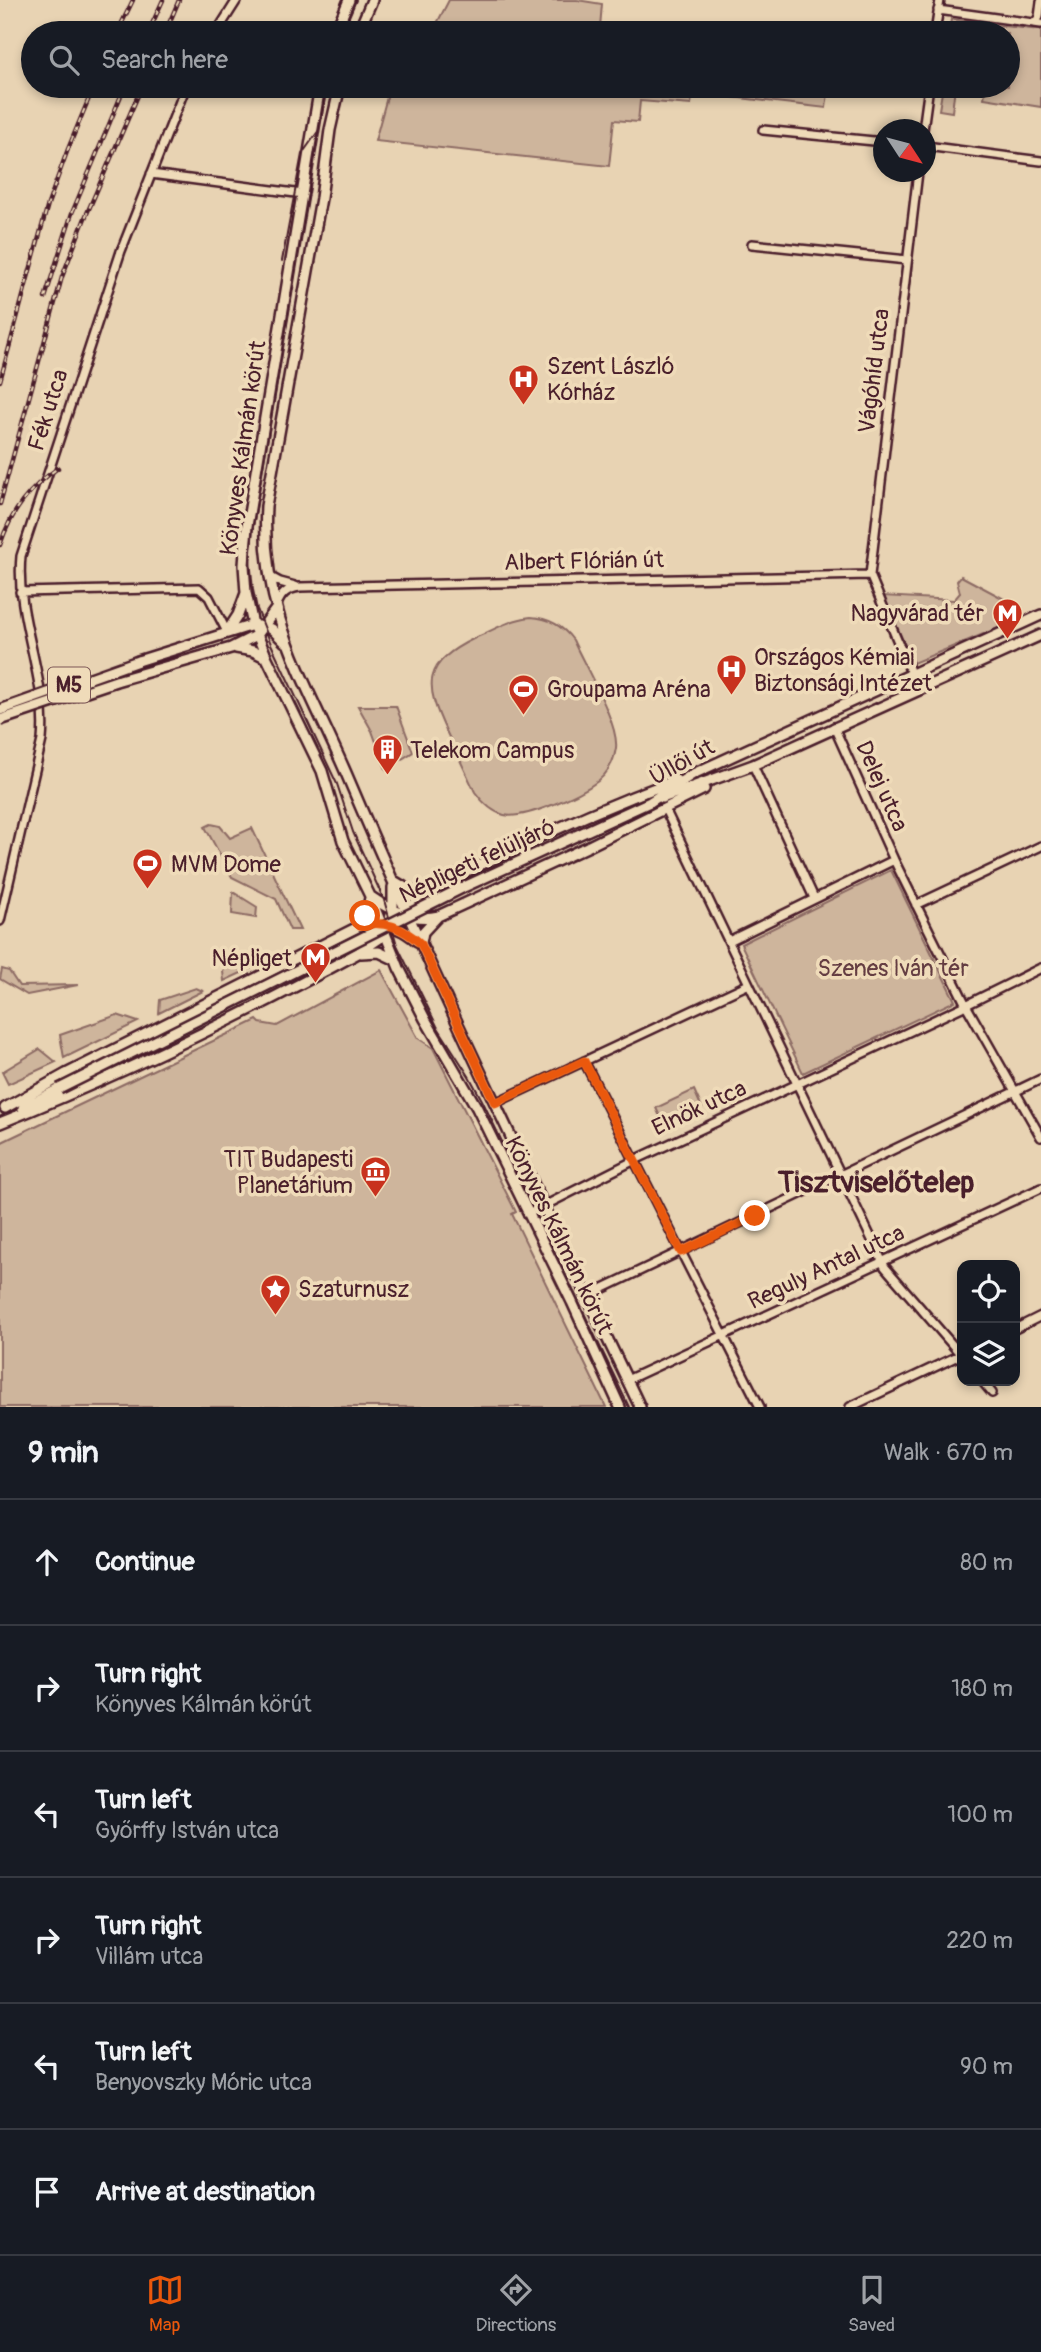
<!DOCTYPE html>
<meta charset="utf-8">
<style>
body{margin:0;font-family:Pangolin,sans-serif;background:#242831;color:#f1f3f6}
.controls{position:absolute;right:21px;bottom:21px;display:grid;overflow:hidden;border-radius:14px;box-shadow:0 4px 10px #0003}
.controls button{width:63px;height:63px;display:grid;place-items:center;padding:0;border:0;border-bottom:2px solid #363941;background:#171b24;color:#f1f3f6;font:35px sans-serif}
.compass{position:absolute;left:873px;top:119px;width:63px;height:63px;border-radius:50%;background:#171b24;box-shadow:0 4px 10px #0003;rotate:126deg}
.stop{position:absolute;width:21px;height:21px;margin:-16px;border:5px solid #ea580c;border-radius:50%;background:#fff}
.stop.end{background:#ea580c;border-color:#fff;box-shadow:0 2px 7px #0008}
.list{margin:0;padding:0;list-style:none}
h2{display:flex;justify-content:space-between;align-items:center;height:91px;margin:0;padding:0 28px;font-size:30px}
h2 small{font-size:23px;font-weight:400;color:#9ea1a6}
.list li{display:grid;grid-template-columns:46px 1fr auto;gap:21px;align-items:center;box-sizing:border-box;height:126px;padding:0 28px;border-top:2px solid #363941}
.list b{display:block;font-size:26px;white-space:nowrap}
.list p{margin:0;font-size:23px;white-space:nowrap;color:#9ea1a6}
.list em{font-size:23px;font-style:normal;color:#9ea1a6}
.icon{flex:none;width:38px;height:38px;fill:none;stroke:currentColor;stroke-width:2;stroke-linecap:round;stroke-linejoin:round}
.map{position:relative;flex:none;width:1041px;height:1407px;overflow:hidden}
.search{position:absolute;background:#171b24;box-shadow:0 4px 10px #0003;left:21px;right:21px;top:21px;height:77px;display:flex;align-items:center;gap:18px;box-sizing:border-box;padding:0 24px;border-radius:38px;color:#9ea1a6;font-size:26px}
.sheet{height:847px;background:#171b24}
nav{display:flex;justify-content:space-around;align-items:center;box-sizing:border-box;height:98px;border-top:2px solid #363941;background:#171b24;font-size:19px;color:#9ea1a6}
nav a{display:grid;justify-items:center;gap:4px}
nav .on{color:#ea580c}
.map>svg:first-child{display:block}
.green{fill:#ceb59c;stroke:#8c6a64;stroke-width:2}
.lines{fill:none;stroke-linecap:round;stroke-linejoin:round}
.minor-casing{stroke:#4a1f2b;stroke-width:12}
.major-casing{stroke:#4a1f2b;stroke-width:14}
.minor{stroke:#efdbb9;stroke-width:7}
.major{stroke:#efdbb9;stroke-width:9}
.tram{stroke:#4a1f2b;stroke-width:2}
.rail-casing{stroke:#4a1f2b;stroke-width:4.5}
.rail{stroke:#efdbb9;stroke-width:2;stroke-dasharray:5;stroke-linecap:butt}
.major-bridge-casing{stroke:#4a1f2b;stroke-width:14;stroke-linecap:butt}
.major-bridge{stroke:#efdbb9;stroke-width:9}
.route{stroke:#ea580c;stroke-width:9}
.labels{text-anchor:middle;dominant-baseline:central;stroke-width:7;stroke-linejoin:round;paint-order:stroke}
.shield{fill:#efdbb9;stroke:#7c5756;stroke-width:2}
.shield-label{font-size:21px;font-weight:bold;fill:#4a1f2b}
.poi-label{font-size:23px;fill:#4a1f2b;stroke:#efdbb9;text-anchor:start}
.street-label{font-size:23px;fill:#4a1f2b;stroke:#efdbb9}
.park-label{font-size:23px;fill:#643d42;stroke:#efdbb9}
.district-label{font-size:30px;font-weight:bold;fill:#4a1f2b;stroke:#efdbb9}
</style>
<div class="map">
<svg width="1041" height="1407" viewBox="0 0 1041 1407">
<rect width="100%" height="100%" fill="#e8d3b3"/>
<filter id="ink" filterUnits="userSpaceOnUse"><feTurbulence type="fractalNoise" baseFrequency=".0143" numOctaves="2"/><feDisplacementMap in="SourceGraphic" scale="14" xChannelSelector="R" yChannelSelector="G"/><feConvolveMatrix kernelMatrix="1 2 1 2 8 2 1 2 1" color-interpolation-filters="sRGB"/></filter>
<g filter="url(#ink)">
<path class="green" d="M449,0H577L602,4L600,27L642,30V33H432Z
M951,19L986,24L981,33H949Z
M994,25L1041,30V107L984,98L986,86H1008V33H993Z
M390,86H693L691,105L640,101L638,122L614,120L609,166L375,141Z
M733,86H829L826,108L732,97Z
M943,86H955L952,112L939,110Z
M961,576L1008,601L1009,606L1003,626L913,663L883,596L954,600L960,593L957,581Z
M531,617C549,618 562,625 573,640C584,665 619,723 616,748C614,761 608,773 598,781C581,794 525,820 504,815C492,812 483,803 475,792C466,773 457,753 447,733C424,684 422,664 475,638C493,630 511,619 531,617Z
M358,706H396L413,752L386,769L372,731Z
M211,824L220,826L230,838L252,828L300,930H290L276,899L232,877L205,827Z
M891,870L955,1001L803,1073L741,944Z
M233,892L257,907L256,918L232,914Z
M241,954L267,961L224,981L223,971Z
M2,969L9,971L19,986L78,985L27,995L0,979Z
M381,970L418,1038L433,1048L516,1212L512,1214L606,1407H0V1143L257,1020L260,1023L277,1026Z
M196,988L203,991L159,1013L160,1000Z
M117,1015L138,1022L64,1058L60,1035Z
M40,1049L56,1062L8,1084L2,1072Z
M694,1090L702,1108L664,1125L656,1108Z"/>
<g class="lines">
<defs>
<path id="minor" d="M938,10L1041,24
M1035,23L1039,17L1041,2
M216,33L237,0
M935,33L940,0
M763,130L884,142
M923,130L929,86
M926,146L1041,161
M918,172L870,575L918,690
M151,174L303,194
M752,244L907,260
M269,576L280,582L295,586
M20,592L199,588L209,597L227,632
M276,607C281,594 286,589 300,587L870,575
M834,727L894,860L966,1005L1041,1137
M753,765L814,898
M665,809L885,1267L962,1356
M916,905L1041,846
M0,921L42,740C48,677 15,618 21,556L121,251L186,86
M729,941L894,860
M584,1061L760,1407
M495,1103L749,984
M528,1214L635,1160L966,1005L1041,968
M587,1296L1041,1079
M1015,1329L1041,1316
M627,1380L1041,1188
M982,1381L992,1393
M850,1407L962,1354"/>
<path id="major" d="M335,33L349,0
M358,33L372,0
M320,86L247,526L244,565L246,593L253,625L267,658L322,771L343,841L370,896L399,968L425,1019L477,1108L572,1302L620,1407
M340,86L330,130L321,198L266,506C260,616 308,683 349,780C439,992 541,1199 640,1407
M227,632L238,615L246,593
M236,648L253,651L267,658
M138,661L253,625L272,629L285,642
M116,681L231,648L257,635L276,609
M662,798L753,765L1041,635
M650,802L693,774L1041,615
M394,881L414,893L427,892
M371,897C391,911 414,922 438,916L587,847L704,789
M405,914C427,886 464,873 495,858C554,829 614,803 676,780
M360,926L367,911L370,898
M421,943L423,932L437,917
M361,953L379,952L396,960
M5,1108L66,1074L360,926C381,920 400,926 417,941
M23,1108L59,1089
M0,1123C123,1074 242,1016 358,953L383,936L393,910V887"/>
</defs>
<use href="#minor" class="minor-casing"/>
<use href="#major" class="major-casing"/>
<use href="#minor" class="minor"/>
<use href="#major" class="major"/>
<path class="tram" d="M342,33L356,0
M327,86L253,527L250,559L253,590L257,609L271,644L337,784L353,832L384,900L397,945L437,1026L469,1076L482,1100L629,1407
M282,261L302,154L319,130"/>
<defs>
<path id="rail" d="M117,33L133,0
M148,33L163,0
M165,33L179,0
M45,298L72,213L125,86
M0,381L48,204L68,149L94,86
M0,504L62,277L85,218L142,86
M0,545C11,512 29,488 58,468"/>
</defs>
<use href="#rail" class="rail-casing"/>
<use href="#rail" class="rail"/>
<defs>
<path id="major-bridge" d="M0,710L138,661
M0,720L116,681
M59,1089L464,887L650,802"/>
</defs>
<use href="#major-bridge" class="major-bridge-casing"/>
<use href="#major-bridge" class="major-bridge"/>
</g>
</g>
<g class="lines" filter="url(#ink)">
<path class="route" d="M365,916L360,926C384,919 403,928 421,944L495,1103L584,1061L681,1252L755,1216"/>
</g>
<defs>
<symbol id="hospital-pin" viewBox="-11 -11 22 30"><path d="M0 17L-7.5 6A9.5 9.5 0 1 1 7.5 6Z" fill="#c8321e" stroke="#efdbb9"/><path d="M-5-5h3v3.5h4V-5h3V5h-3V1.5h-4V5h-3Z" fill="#fff"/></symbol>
<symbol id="metro-pin" viewBox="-11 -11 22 30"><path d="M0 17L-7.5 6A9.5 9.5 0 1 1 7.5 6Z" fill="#c8321e" stroke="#efdbb9"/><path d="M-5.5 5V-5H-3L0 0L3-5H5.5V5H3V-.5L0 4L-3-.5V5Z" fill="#fff"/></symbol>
<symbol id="stadium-pin" viewBox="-11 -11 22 30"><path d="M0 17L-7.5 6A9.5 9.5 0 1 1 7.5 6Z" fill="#c8321e" stroke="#efdbb9"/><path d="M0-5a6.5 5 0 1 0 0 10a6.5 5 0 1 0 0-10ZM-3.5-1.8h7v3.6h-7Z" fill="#fff"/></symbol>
<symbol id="building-pin" viewBox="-11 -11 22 30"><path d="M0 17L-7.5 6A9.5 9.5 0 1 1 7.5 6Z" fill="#c8321e" stroke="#efdbb9"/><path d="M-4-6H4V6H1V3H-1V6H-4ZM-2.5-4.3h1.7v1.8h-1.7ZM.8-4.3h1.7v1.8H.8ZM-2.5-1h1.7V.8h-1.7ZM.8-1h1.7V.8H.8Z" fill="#fff"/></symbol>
<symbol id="museum-pin" viewBox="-11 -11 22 30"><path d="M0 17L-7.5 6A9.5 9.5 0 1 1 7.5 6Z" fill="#c8321e" stroke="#efdbb9"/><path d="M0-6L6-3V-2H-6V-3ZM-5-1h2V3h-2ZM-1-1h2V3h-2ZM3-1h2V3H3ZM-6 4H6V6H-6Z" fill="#fff"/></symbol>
<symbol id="sight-pin" viewBox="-11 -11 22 30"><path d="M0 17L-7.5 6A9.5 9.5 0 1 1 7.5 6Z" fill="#c8321e" stroke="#efdbb9"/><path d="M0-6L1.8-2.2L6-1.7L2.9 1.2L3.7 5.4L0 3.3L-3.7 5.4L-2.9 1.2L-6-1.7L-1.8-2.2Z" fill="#fff"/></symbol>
</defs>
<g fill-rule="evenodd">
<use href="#hospital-pin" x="506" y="362" width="35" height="47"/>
<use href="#metro-pin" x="990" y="596" width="35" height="47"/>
<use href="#hospital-pin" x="714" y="652" width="35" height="47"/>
<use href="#stadium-pin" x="506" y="672" width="35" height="47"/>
<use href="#building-pin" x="370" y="732" width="35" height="47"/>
<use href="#stadium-pin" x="130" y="846" width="35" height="47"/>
<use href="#metro-pin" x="298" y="940" width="35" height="47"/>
<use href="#museum-pin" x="358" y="1154" width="35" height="47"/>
<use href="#sight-pin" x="258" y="1272" width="35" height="47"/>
</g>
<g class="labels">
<rect class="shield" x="48" y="667.5" width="42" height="35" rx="5"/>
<g class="shield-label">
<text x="69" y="685">M5</text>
</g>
<g class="poi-label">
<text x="547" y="366">Szent László<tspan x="547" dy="26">Kórház</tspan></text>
<text x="984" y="613" text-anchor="end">Nagyvárad tér</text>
<text x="754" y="657">Országos Kémiai<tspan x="754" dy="26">Biztonsági Intézet</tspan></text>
<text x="547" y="689">Groupama Aréna</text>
<text x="410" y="750">Telekom Campus</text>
<text x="171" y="864">MVM Dome</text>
<text x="292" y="958" text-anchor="end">Népliget</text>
<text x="353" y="1159" text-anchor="end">TIT Budapesti<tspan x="353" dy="26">Planetárium</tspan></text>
<text x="298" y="1289">Szaturnusz</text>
</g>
<g class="street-label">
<text transform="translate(874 371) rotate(-83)">Vágóhíd utca</text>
<text transform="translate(48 410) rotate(-72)">Fék utca</text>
<text transform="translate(243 448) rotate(-82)">Könyves Kálmán körút</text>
<text transform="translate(584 561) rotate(-1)">Albert Flórián út</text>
<text transform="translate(682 762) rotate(-29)">Üllői út</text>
<text transform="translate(882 786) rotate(66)">Delej utca</text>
<text transform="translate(477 861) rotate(-25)">Népligeti felüljáró</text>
<text transform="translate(699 1108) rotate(-25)">Elnök utca</text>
<text transform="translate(559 1235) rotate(64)">Könyves Kálmán körút</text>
<text transform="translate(826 1267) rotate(-25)">Reguly Antal utca</text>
</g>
<g class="park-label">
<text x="893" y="968">Szenes Iván tér</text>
</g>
<g class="district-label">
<text x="876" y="1182">Tisztviselőtelep</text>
</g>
</g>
</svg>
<div class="controls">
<button><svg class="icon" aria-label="locate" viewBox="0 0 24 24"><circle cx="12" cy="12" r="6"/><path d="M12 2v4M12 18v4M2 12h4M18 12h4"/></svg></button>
<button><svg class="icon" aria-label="layers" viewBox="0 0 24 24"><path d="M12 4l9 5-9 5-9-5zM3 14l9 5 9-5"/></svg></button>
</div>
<svg class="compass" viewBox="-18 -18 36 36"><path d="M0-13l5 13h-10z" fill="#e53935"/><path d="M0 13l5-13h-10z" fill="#9ea1a6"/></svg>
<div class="stop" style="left:365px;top:916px"></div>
<div class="stop end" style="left:755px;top:1216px"></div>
<div class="search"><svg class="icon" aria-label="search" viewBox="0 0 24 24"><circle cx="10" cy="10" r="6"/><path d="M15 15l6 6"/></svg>Search here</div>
</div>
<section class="sheet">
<h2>9 min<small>Walk · 670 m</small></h2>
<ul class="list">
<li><svg class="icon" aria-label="ahead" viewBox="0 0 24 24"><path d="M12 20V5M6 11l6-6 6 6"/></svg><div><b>Continue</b></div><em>80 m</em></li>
<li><svg class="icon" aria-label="right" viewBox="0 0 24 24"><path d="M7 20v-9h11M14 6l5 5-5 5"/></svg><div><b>Turn right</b><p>Könyves Kálmán körút</p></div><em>180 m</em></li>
<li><svg class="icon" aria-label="left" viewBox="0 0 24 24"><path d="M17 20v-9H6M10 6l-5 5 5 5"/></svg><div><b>Turn left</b><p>Győrffy István utca</p></div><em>100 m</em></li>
<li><svg class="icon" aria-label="right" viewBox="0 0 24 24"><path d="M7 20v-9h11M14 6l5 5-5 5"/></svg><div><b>Turn right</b><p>Villám utca</p></div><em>220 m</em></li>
<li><svg class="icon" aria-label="left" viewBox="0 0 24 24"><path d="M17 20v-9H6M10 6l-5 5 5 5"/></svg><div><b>Turn left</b><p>Benyovszky Móric utca</p></div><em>90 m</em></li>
<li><svg class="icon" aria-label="arrive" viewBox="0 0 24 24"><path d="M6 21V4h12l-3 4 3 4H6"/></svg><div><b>Arrive at destination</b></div></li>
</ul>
</section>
<nav>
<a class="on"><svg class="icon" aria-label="map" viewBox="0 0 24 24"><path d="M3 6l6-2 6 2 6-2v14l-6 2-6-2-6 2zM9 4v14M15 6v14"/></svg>Map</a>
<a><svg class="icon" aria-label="directions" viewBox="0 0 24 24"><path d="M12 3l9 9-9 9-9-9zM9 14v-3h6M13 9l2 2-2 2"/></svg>Directions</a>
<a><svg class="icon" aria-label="saved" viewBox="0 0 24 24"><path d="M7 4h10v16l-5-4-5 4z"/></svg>Saved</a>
</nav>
